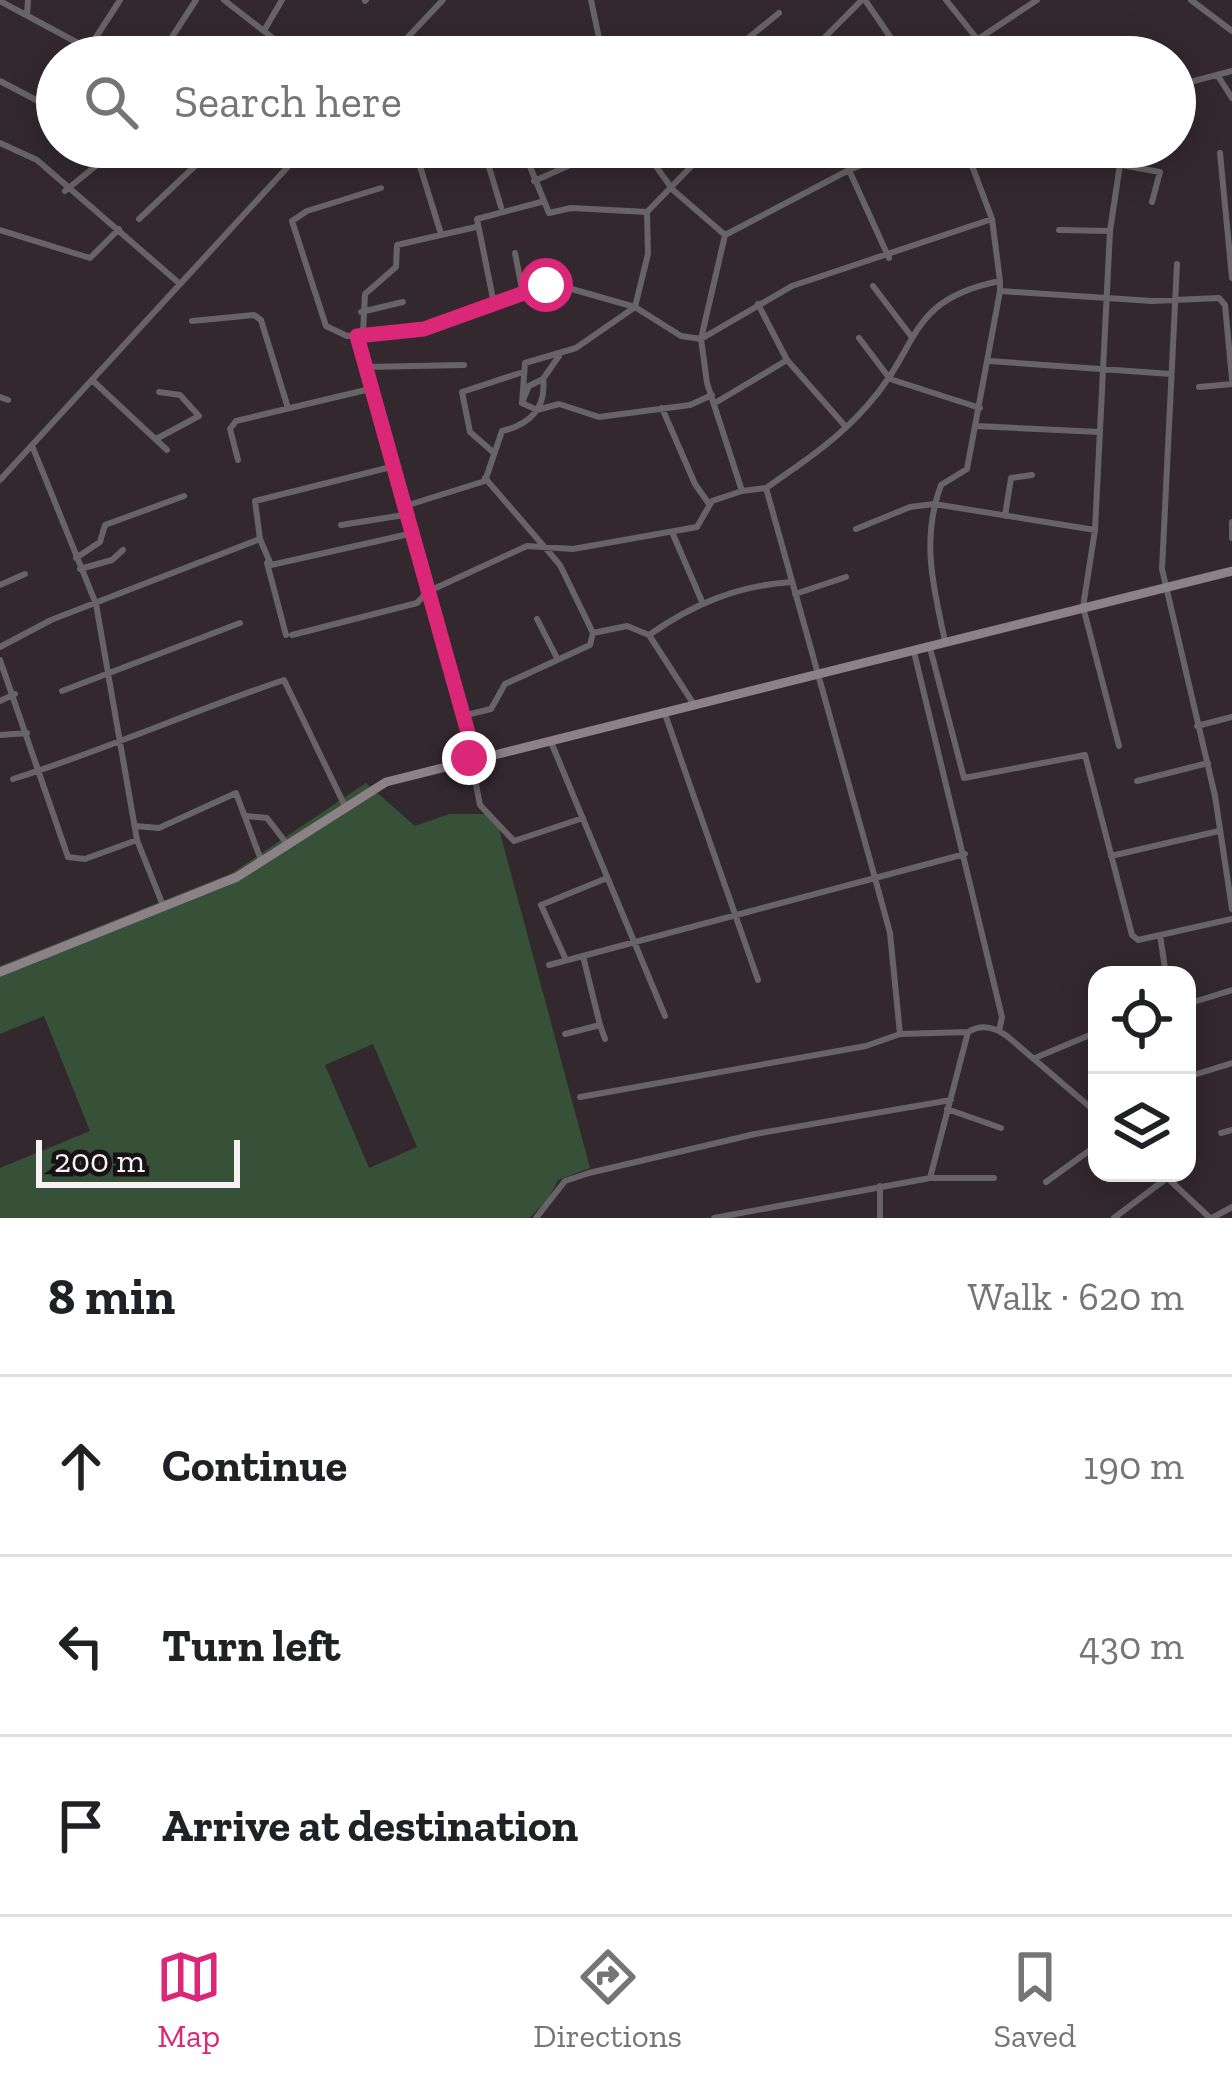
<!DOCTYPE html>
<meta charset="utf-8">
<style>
body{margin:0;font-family:"Zilla Slab",serif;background:#f2f2f2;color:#202124}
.controls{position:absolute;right:36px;bottom:36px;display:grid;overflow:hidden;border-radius:24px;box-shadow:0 6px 30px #0003}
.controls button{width:108px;height:108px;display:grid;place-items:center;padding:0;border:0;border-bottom:3px solid #e0e0e0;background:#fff;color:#202124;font:60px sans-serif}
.scale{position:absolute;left:36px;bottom:30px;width:204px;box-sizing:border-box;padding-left:12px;border:6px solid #f8f1f4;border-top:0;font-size:33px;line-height:42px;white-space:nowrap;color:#f8f1f4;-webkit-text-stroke:9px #171215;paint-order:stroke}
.stop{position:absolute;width:36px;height:36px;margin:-27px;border:9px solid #db2777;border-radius:50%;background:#fff}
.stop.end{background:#db2777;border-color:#fff;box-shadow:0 3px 12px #0008}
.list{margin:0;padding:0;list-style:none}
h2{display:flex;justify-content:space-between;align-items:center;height:156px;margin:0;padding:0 48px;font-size:51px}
h2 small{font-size:39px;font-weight:400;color:#757577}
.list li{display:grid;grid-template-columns:78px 1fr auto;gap:36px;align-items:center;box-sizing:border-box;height:180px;padding:0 48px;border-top:3px solid #e0e0e0}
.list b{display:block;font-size:45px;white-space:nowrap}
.list em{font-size:39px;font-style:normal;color:#757577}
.icon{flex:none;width:66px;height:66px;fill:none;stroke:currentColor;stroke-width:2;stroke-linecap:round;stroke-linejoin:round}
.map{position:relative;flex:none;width:1232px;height:1218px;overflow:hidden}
.search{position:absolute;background:#fff;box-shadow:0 6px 30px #0003;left:36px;right:36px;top:36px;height:132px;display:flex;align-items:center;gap:30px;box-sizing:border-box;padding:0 42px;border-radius:66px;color:#757577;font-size:45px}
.sheet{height:696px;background:#fff}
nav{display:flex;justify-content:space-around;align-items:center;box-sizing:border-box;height:168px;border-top:3px solid #e0e0e0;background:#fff;font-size:33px;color:#757577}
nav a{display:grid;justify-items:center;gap:6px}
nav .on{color:#db2777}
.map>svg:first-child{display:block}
.green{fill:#375138;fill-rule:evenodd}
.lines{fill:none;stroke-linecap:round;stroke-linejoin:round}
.street{stroke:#686366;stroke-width:6}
.secondary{stroke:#8b8186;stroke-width:9}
.route{stroke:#db2777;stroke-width:15}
</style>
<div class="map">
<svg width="1232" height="1218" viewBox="0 0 1232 1218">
<rect width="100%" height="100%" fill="#33282e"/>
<path class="green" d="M366,783L415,826L449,814H486L499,829L590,1168L558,1180L547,1201L529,1218H0V1168L90,1131L44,1016L0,1034V966L232,873ZM373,1044L417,1147L369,1168L325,1065Z"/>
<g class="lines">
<path class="street" d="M224,0L297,57
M591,0L603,57
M865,0L904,57
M946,0L978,40
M1191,0L1232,31
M0,1L104,57
M365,1L366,0
M27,15L28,0
M265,29L282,0
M340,43L356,57
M89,48L120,0
M159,57L196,0
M389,57L443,0
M725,57L779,13
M805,57L862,0
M951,57L1037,0
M1048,57L1066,45L1071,57
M1218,76L1232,98
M0,81L57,111
M1175,86L1232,71
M0,143L37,160L180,284
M273,147L289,164
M414,147L441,234
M483,147L501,207
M522,147L549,213L571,208L647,212L710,147
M642,147L673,190L725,235L701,339L707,383L742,491L766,488L875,878
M965,147L992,219L1000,281
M1220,153L1232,278
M1121,165L1160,172L1152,202
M972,167L1009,147
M849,170L889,258
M534,181L611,147
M381,188L307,211L292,221L326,326L347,336L424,329L554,284L635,307L681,336L701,339L792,286L992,219
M65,191L119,147
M139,219L215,147
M0,230L90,258L119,229
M1059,230L1110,231
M725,235L849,170L908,147
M515,253L523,294
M1177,264L1162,569L1215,796L1232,909
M873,286L911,336
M494,304L477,219L541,202
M758,304L787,360L846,427
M361,312L403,302
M192,321L254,315L261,320L288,408
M363,333L365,294L396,267L397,245L476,227
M357,336L474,757
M859,338L890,379L980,408
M989,361L1171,374
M365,367L464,365
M92,380L167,450
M1199,387L1232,384
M0,397L8,400
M523,400L529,386L543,379L559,356
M522,403L525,363L576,348L635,307L648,254L647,212
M522,403L537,410L559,404L599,417L690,405L712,395
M715,403L787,360
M662,408L695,484L709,504
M976,426L1099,432
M156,439L199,416L180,395L159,392
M33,448L96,604L137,840L164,908
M493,452L470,432L462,392L520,373
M238,460L230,429L236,421L370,389
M391,467L255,501L260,539L271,565L409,534
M485,478L560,565L593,633
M0,480L306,147
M766,488C802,463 837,440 866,407C922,346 905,300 1000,281V291L1152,301L1219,298L1225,305L1232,379
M402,507L485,481L502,431C528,425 547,409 543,379
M1005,516L1011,478L1032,475
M1232,522V538
M341,525L404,515
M856,529L910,507L934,504L1095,530
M672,532L703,604
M76,558L100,542L105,525L184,496
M267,563L286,635
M80,569L112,560L123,550
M0,585L25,574
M795,594L846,577
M537,619L557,658
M593,633L627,626L649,635L693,703
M292,635L417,603L427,592L527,546L573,549L697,527L712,501L742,491
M649,635C693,604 737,586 791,582
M945,641C933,586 921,539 941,485L967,469L1000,291
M0,647L51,620L260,539
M930,648L964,778L1085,755L1132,935L1138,940L1232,919
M914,652L1002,1017L999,1031
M0,660L68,857L85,859L137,840
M62,691L240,623
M0,701L15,694
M665,714L758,980
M462,716L491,709L505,684L590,645L593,633
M1197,726L1232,717
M1,735L27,733
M551,742L665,1016
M1119,746L1083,607L1095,530L1110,231L1122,151
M471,758L480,805L514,841L583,818
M13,779C105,750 192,711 284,680L345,806
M1137,781L1208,763
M247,816L267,818L287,844
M135,826L159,828L236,793L261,860
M1111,856L1219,831
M875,878L890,933L900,1034
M1160,935L1166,975
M566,960L541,905L607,878
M549,965L965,854
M1187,1004L1232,990
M600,1025L605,1039
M565,1034L600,1025L583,956
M1035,1058L1097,1032
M1187,1077L1232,1063
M580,1097L866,1046L900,1034L968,1032
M947,1109L1001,1128
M1221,1133L1232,1130
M1162,1173L1210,1218
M930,1178L968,1032C982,1024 994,1027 1007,1036L1097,1113
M1046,1182L1097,1145
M880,1186V1218
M536,1218L565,1181L589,1173L755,1134L951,1100
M714,1218L930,1178H994
M1114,1218L1167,1178
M1212,1218L1232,1207"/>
<path class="secondary" d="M0,972L237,877L386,782L1232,571"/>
</g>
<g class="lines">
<path class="route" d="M469,758H474L470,740L357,336L424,329L546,285"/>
</g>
</svg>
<div class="controls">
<button><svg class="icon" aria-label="locate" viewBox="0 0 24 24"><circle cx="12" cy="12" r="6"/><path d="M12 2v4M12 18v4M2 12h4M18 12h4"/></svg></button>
<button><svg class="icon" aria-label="layers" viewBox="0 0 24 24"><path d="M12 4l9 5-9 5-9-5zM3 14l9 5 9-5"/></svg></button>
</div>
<div class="scale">200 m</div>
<div class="stop" style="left:546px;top:285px"></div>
<div class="stop end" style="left:469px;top:758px"></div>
<div class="search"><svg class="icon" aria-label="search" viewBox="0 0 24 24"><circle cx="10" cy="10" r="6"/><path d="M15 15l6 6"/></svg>Search here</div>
</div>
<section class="sheet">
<h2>8 min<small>Walk · 620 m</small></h2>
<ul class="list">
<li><svg class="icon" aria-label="ahead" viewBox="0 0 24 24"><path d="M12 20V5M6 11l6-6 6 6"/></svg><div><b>Continue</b></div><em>190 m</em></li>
<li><svg class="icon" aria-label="left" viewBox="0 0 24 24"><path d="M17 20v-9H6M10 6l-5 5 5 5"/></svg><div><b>Turn left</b></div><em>430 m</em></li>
<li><svg class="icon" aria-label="arrive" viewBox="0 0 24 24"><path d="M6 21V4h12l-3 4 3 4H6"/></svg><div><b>Arrive at destination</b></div></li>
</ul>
</section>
<nav>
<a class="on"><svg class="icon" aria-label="map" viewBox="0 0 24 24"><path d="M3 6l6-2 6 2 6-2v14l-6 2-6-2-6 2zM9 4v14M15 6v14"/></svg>Map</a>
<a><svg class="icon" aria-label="directions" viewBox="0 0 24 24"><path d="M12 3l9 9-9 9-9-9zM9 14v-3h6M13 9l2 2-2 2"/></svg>Directions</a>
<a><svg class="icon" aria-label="saved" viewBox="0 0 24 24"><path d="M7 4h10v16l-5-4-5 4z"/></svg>Saved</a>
</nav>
